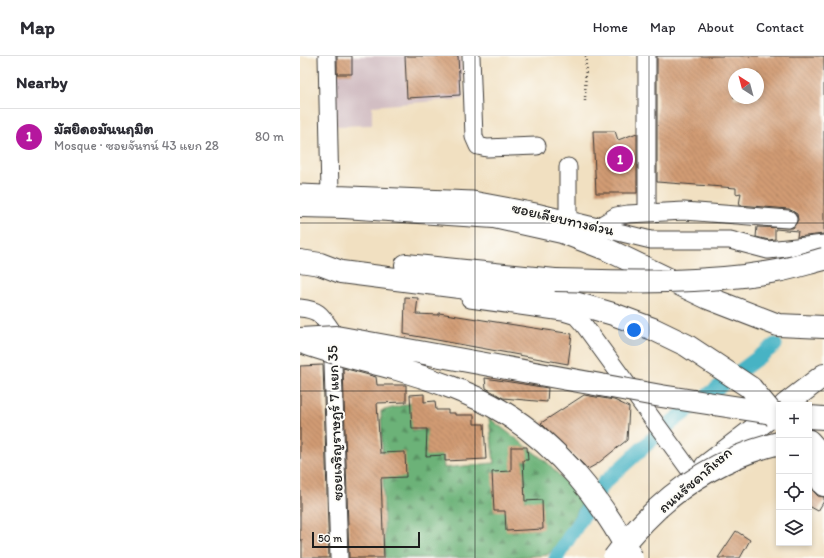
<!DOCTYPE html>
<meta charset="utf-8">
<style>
body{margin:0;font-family:Itim,"Playpen Sans Thai",sans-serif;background:#f2f2f3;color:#2b2b33}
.controls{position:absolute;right:12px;bottom:12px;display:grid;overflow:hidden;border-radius:0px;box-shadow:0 2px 6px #0003}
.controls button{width:36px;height:36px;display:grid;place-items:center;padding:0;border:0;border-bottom:1px solid #e1e1e2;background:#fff;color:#2b2b33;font:20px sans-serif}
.compass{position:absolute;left:428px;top:12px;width:36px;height:36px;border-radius:50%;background:#fff;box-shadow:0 2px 6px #0003;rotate:324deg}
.scale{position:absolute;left:12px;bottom:10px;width:108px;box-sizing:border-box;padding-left:4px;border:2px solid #1c1c1c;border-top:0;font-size:11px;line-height:14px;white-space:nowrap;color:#1c1c1c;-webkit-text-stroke:3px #fdfcf7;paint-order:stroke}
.you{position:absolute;left:334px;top:274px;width:14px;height:14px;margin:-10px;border:3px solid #fff;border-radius:50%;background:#1a73e8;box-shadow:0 0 0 6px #1a73e833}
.badge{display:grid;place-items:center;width:26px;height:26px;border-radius:50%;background:#b5179e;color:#fff;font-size:13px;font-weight:700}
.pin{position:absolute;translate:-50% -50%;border:2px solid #fff;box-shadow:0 1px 4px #0006}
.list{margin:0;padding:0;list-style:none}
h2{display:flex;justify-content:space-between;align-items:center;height:52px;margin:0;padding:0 16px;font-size:17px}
h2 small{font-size:13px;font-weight:400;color:#7c7c81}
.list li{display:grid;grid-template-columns:26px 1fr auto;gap:12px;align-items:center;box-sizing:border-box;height:56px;padding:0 16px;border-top:1px solid #e1e1e2}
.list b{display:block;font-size:15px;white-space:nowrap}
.list p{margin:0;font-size:13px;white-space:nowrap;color:#7c7c81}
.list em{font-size:13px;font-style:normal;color:#7c7c81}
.icon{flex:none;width:22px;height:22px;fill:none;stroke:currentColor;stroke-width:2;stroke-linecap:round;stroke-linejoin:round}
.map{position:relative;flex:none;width:524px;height:502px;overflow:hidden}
header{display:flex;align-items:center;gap:24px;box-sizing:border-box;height:56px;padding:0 20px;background:#fff;border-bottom:1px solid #e1e1e2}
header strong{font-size:19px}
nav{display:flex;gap:22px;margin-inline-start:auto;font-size:14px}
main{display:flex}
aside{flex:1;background:#fff}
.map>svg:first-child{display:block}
.industrial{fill:#d2bec3}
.forest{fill:url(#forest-firs);stroke:#44674a}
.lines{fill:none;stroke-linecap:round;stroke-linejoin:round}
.canal{stroke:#47b3c4;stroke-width:15}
.building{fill:url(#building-back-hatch);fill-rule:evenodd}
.minor-casing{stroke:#3c3935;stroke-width:19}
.secondary-casing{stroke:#3c3935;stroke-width:24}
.motorway-casing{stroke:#3c3935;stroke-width:24}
.path{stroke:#3c3935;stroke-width:2.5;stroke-dasharray:1 3;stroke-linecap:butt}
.minor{stroke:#fff;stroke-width:17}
.secondary{stroke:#fff;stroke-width:22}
.motorway{stroke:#fff;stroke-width:22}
.motorway-bridge-casing{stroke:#3c3935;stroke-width:24;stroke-linecap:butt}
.motorway-bridge{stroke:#fff;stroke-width:22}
.grid{fill:none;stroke:#1c1c1c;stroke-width:1;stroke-opacity:0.55}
.labels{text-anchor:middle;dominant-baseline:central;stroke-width:4;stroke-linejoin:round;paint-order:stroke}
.street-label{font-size:15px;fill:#1c1c1c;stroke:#fdfcf7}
</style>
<header>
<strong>Map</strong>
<nav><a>Home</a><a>Map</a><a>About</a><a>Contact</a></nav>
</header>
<main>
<aside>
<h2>Nearby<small></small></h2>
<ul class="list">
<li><span class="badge">1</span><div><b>มัสยิดอมันนฤมิต</b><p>Mosque · ซอยจันทน์ 43 แยก 28</p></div><em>80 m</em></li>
</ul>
</aside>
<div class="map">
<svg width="524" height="502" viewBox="0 0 524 502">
<defs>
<pattern id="forest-firs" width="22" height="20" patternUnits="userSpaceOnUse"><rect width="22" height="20" fill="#6cb278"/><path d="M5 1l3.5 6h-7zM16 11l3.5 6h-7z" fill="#589062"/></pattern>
<pattern id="building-back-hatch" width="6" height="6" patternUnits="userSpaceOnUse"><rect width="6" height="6" fill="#d19b73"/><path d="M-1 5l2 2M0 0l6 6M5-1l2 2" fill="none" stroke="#a97e5e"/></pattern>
</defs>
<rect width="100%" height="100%" fill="#fdfcf7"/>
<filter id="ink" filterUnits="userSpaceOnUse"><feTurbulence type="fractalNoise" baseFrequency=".025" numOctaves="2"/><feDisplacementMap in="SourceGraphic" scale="8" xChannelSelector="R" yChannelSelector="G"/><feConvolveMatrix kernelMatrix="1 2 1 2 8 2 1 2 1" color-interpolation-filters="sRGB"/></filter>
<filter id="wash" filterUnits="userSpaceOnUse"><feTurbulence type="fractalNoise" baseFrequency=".012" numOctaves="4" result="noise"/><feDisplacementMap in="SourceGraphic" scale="16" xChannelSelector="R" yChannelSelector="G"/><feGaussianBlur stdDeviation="0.9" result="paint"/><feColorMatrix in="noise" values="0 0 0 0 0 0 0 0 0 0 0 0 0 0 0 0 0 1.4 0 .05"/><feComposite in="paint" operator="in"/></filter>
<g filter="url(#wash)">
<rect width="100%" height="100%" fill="#f1e0c1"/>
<path class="industrial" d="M34,0H161L163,43L72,50V69L36,70Z"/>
<path class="forest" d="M111,347L113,375L130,373L141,381L144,412L194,407L189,362L248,407L283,445L256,491L247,499L208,502H85L81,355Z"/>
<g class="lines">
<path class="canal" d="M256,502L304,427L368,369L475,289"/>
</g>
<g id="blocks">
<path class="building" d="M37,0H52V18H37Z
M105,0H158L160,39L107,42Z
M357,0H524V178L497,181L498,175L475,173V183L469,184L456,181L457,171L493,172L498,164L497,158L489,153L439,149L441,137L436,138V132L357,126ZM434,18H458V42H434Z
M293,75H315L318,84L337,77V137H296Z
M105,241L118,242L116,258L139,259V257L272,278L268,308L104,278Z
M23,309L29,502H2V484H0V310Z
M43,312L76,321L77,329H106V346L77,347L80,397L105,396L106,421L81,422L84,502H49Z
M185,322L248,332L247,346L203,342L186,332Z
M124,338V346L135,345L136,354H148V357H155V359H174V368H184L186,403L145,405V399L126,400L127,373H112L110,339Z
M284,339L314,344L329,351L327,384L297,408L288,413L241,367Z
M211,391H227L228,404H223L225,445L242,444L243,473L206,475L205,455H194L192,416L211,415Z
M509,431L518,440L524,441V445L518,455L509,450Z
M436,475L450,484L440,502H418Z"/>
</g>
</g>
<g filter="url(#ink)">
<use href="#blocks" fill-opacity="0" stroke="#3c3935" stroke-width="1"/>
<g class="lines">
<defs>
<path id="minor" d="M27,0L30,137
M171,0L174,81L178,90L187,92L237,90
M347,0V157
M0,137L173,144L236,156L351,184H430L468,194L524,188
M268,164V111
M298,171L316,160L328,158L384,155L488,163
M170,243L263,256L276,260L284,269L394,420
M0,252C20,254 21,259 32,275L39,502"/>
<path id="secondary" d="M485,349L524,319
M406,410L479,354"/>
<path id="motorway" d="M0,150L44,151L194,161L262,176L306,193L408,242L478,269L524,271
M0,205L20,208L41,216L268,245L313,258L353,273L386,289L451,332
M106,209L255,224
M509,361L524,362
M509,385L524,402
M509,405L524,429"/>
</defs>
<use href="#minor" class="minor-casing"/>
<use href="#secondary" class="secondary-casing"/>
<use href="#motorway" class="motorway-casing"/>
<path class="path" d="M285,45L286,0"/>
<use href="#minor" class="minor"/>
<use href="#secondary" class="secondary"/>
<use href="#motorway" class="motorway"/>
<defs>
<path id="motorway-bridge" d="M255,224C329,226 404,228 477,215C493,212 508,207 524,203
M0,283L36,281L361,340L479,358
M4,287C34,298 66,305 97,313C129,322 176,339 203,356C259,390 302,444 332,502
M451,332L476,362
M314,502C355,445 410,404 479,387"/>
</defs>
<use href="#motorway-bridge" class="motorway-bridge-casing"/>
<use href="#motorway-bridge" class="motorway-bridge"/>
</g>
</g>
<path class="grid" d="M175,0V502M349,0V502M0,167H524M0,335H524"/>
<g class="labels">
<g class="street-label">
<text transform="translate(263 163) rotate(13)">ซอยเลียบทางด่วน</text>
<text transform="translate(35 367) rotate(-92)">ซอยเจริญราษฎร์ 7 แยก 35</text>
<text transform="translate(395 424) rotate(-41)">ถนนรัชดาภิเษก</text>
</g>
</g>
</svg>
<div class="controls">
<button>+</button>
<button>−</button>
<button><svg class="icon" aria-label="locate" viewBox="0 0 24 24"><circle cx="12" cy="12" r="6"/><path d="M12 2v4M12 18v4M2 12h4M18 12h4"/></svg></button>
<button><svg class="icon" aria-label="layers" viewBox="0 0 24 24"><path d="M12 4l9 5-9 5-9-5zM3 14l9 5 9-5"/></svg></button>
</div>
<svg class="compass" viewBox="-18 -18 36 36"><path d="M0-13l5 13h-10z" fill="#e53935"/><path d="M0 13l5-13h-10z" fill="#7c7c81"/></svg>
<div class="scale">50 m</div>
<div class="you"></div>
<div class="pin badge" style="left:320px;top:103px">1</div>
</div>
</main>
